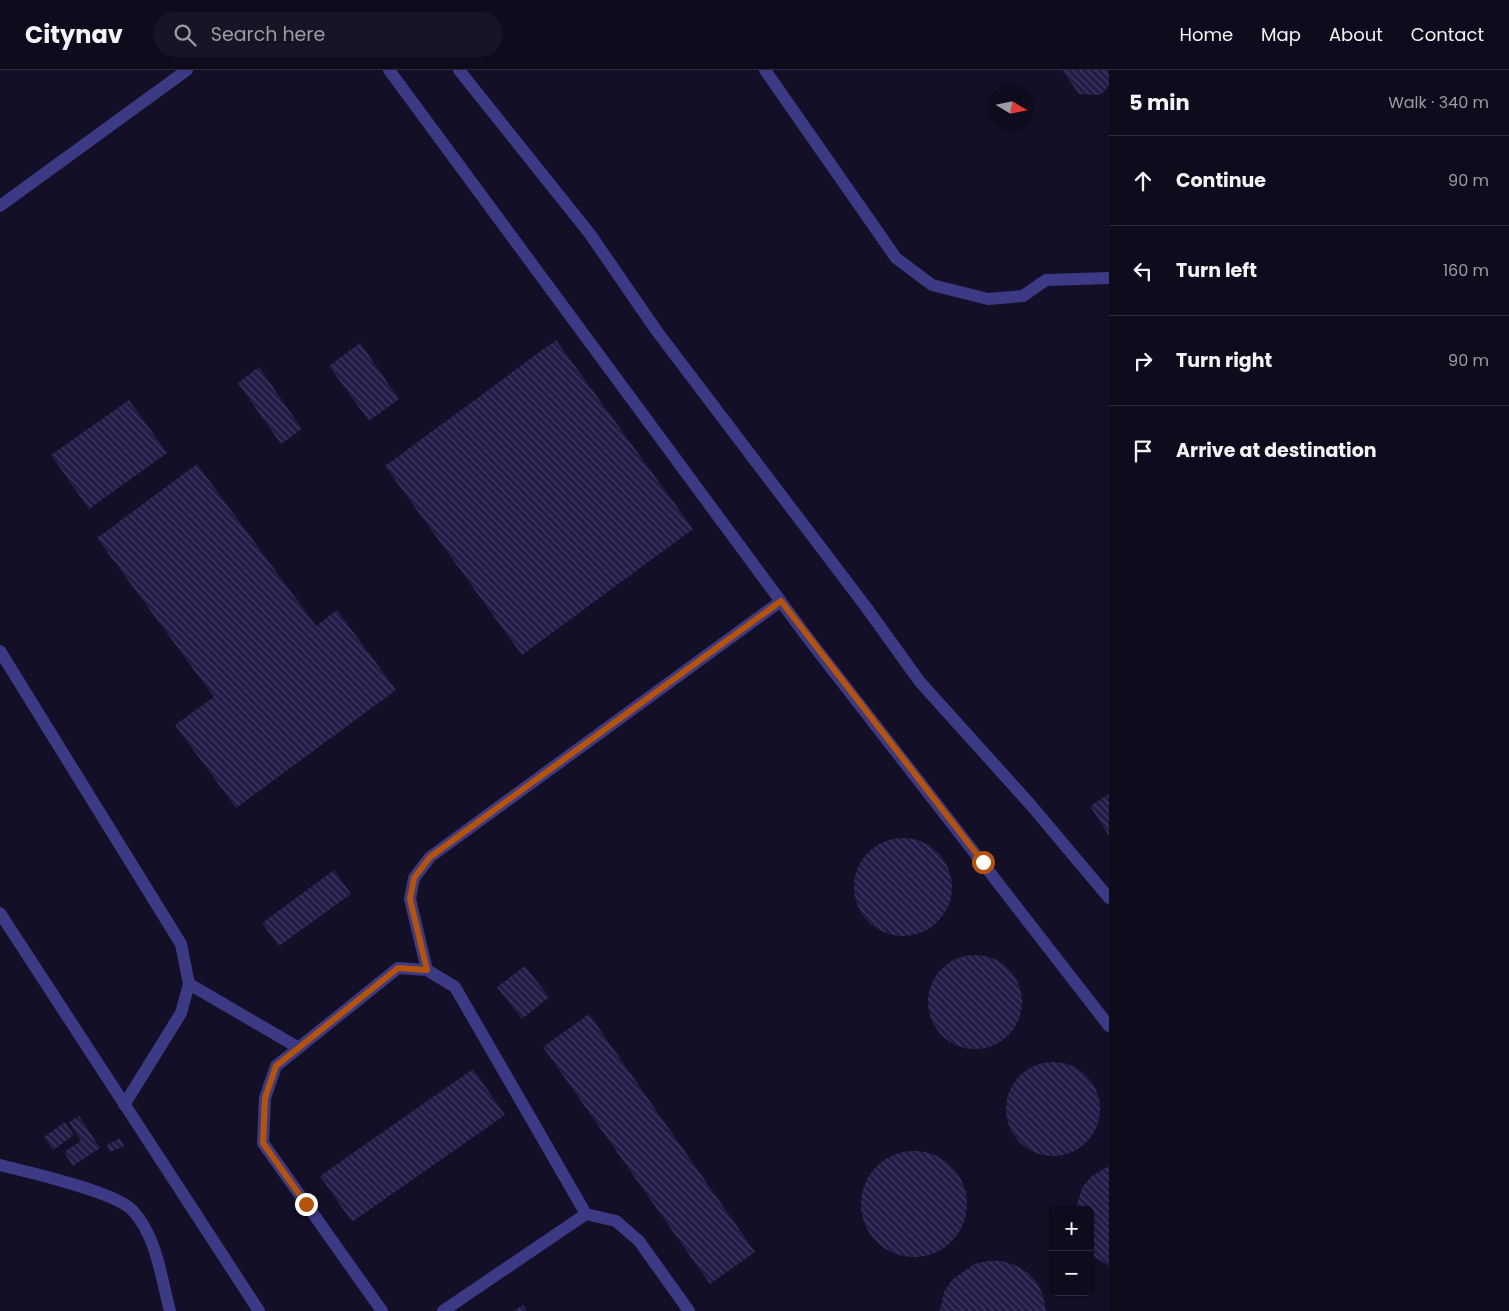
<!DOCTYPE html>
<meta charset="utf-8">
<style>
body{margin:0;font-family:Poppins,sans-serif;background:#171425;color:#f1f3f6}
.controls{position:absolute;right:15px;bottom:15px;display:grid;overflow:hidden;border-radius:8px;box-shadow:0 1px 4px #0004}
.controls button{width:45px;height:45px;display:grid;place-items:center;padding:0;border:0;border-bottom:1px solid #2e2b3b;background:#0e0b1c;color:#f1f3f6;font:25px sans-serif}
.compass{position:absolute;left:989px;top:15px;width:45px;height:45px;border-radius:50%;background:#0e0b1c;box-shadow:0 1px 4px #0004;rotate:100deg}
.stop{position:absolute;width:15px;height:15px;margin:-11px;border:4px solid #b45309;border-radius:50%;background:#fff}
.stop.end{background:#b45309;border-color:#fff;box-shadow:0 1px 5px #0008}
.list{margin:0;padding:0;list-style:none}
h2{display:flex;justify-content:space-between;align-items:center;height:65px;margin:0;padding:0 20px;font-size:21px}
h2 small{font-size:16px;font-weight:400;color:#9b9ba3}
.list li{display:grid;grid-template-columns:32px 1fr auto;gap:15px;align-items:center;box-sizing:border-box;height:90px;padding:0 20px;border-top:1px solid #2e2b3b}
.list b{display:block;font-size:19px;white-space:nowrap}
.list em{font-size:16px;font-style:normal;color:#9b9ba3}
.icon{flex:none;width:28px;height:28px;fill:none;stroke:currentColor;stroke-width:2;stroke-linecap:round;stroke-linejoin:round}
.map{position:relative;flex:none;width:1109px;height:1241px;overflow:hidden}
header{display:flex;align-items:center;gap:30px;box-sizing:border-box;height:70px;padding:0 25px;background:#0e0b1c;border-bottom:1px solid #2e2b3b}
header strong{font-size:24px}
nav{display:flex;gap:28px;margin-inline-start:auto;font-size:18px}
.search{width:350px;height:45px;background:#171425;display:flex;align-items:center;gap:12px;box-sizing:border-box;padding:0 18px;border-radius:28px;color:#9b9ba3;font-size:19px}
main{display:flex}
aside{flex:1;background:#0e0b1c}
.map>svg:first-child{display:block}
.building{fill:url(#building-back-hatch)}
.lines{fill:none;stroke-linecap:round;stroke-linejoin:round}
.lane{stroke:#3d3a85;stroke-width:12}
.street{stroke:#3d3a85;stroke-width:12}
.route{stroke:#b45309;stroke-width:6}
</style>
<header>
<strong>Citynav</strong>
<div class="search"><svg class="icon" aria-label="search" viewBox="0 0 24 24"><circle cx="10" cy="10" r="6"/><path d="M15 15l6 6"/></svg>Search here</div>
<nav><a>Home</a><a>Map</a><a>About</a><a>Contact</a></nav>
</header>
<main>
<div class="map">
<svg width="1109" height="1241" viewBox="0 0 1109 1241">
<defs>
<pattern id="building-back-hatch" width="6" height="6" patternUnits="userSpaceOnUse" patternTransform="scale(1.25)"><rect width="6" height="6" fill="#241b47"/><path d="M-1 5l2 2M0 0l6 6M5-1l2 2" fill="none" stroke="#433b63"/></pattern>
</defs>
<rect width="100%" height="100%" fill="#130f26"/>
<path class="building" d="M1062,0H1109V16L1100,25L1079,24Z
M556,270L693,459L522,585L385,396Z
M360,273L399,329L369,351L329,296Z
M259,297L302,359L281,374L238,313Z
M129,330L167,383L89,439L51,385Z
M197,394L316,556L337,540L396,620L236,738L175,655L214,627L97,468Z
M1109,724V766L1090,736Z
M854 817a49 49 0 1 1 98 0a49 49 0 1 1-98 0Z
M334,800L351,824L279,876L262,853Z
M928 932a47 47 0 1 1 94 0a47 47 0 1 1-94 0Z
M525,896L549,927L522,949L497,917Z
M589,944L755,1182L710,1214L543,977Z
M1006 1039a47 47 0 1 1 94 0a47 47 0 1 1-94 0Z
M473,999L505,1045L352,1152L320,1106Z
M79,1046L100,1078L73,1096L64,1082L81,1071L69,1052Z
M65,1052L74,1065L53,1080L44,1067Z
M120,1068L124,1076L110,1082L107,1075Z
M861 1134a53 53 0 1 1 106 0a53 53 0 1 1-106 0Z
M1109,1096V1196L1090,1184V1140H1075L1083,1116L1092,1106Z
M988,1191H1002L1015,1195L1027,1202L1037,1212L1043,1225L1046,1241H940L944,1222L952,1210L974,1194Z
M523,1235L527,1241H513Z"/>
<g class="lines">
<path class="lane" d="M389,0L807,567L1109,956
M459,0L590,164L656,260L866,537L920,612L1030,734L1109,828
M765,0L896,188L932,215L988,229L1023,226L1046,210L1109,208
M0,136L187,0
M0,581L181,874L189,914L181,943L124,1035
M0,843L259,1241
M427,900L410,829L414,808L430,787L781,531
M189,914L299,978
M382,1241L263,1073L265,1028L276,996L398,898L427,900L455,917L586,1144
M443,1241L586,1144L616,1151L639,1171L689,1241"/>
<path class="street" d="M0,1095C28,1102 117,1122 133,1141C157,1167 161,1208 170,1241"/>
</g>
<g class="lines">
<path class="route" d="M306,1134L263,1073L265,1028L276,996L398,898L427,900L410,829L414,808L430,787L781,531L983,792"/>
</g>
</svg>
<div class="controls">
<button>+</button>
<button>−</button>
</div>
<svg class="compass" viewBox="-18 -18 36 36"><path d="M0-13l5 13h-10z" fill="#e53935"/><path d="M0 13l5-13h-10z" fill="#9b9ba3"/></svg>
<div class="stop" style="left:983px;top:792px"></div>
<div class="stop end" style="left:306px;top:1134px"></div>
</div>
<aside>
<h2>5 min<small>Walk · 340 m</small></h2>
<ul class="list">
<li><svg class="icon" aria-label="ahead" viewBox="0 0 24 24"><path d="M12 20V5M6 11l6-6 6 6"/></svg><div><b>Continue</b></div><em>90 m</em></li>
<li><svg class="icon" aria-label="left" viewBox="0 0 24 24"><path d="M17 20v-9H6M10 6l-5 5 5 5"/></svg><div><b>Turn left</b></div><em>160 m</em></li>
<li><svg class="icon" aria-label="right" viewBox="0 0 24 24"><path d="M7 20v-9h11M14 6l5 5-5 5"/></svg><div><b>Turn right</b></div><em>90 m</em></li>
<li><svg class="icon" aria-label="arrive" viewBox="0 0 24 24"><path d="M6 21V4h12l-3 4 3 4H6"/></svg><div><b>Arrive at destination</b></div></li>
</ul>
</aside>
</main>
